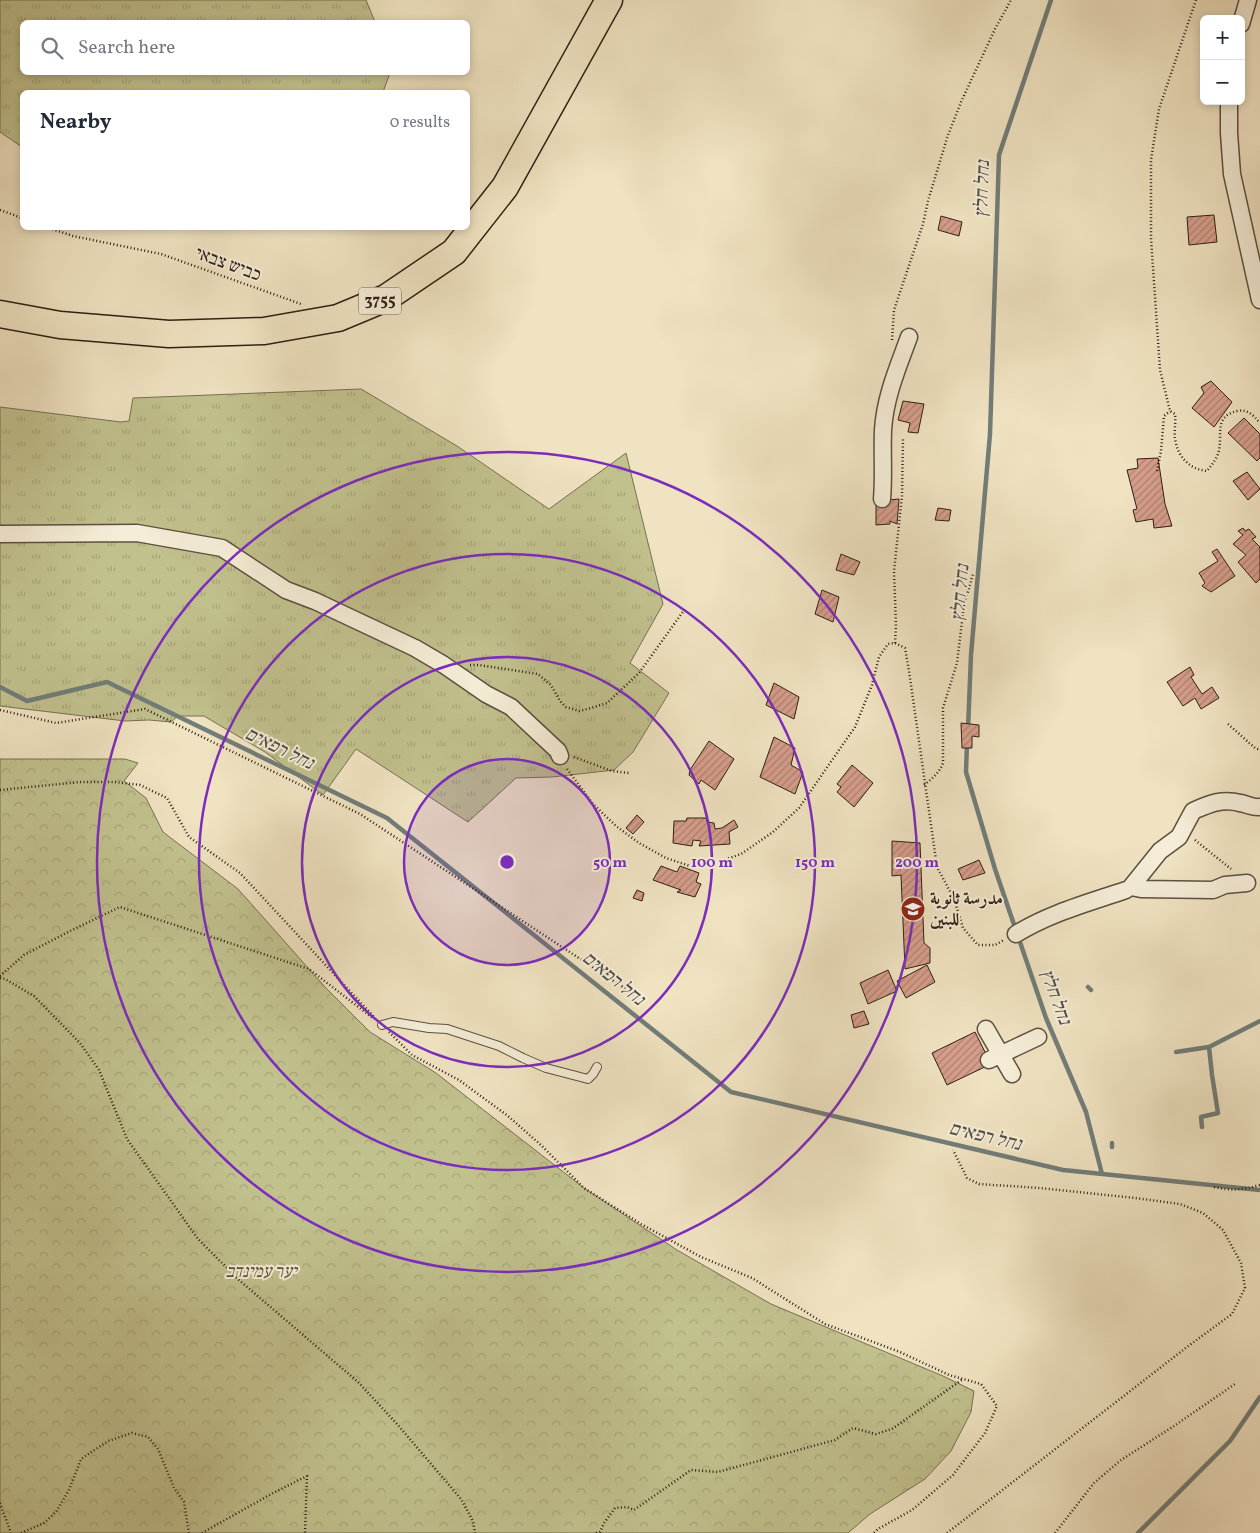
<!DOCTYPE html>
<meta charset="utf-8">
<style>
body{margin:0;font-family:Vollkorn,Amiri,"Frank Ruhl Libre",serif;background:#f6f6f7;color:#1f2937}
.controls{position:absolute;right:15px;top:15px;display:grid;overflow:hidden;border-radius:8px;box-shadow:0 2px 8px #0003}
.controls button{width:45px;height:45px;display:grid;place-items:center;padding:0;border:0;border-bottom:1px solid #e0e1e3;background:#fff;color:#1f2937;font:25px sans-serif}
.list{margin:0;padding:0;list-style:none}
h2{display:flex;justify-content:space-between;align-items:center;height:65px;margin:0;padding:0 20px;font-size:21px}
h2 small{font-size:16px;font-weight:400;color:#747a83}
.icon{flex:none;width:28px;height:28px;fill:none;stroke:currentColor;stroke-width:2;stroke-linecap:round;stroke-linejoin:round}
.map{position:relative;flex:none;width:1260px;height:1533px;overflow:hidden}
.search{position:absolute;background:#fff;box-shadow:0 2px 8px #0003;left:20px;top:20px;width:450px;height:55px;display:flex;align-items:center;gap:12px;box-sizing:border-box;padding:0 18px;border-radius:8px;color:#747a83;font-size:19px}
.panel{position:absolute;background:#fff;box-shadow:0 2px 8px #0003;left:20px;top:90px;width:450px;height:140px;border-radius:8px}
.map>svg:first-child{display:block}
.grass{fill:url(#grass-tufts);stroke:#787051}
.forest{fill:url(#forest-crowns);stroke:#787051}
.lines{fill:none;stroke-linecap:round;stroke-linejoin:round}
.stream{stroke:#717d79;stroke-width:4.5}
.building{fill:url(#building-hatch);stroke:#2e1e14}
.service-casing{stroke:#5e4f40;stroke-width:10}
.minor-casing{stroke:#5e4f40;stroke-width:19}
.primary-casing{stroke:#2e1e14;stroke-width:29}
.path{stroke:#2e1e14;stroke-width:2.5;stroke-dasharray:1 2.5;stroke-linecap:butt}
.service{stroke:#f5edd7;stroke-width:8}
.minor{stroke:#f5edd7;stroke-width:16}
.primary{stroke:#f0e3c2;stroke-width:26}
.ring{fill:none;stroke:#7b2cbf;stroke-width:2.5}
.labels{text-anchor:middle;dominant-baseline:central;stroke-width:4;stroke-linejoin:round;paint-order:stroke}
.shield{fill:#f5edd7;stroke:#6a5c4e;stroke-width:1}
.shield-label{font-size:16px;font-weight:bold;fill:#2e1e14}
.street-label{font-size:18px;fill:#2e1e14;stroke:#f5edd7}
.poi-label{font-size:18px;font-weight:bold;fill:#2e1e14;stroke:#f5edd7;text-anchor:start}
.park-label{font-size:18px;font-style:italic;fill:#5a4f39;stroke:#f5edd7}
.water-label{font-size:19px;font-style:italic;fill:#504d47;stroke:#f5edd7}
.centre{fill:#7b2cbf;stroke:#f5edd7;stroke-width:2.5}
.ring-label{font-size:15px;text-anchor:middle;font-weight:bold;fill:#7b2cbf;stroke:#f5edd7;stroke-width:4;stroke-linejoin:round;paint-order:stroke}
</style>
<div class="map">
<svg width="1260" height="1533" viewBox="0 0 1260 1533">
<defs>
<pattern id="grass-tufts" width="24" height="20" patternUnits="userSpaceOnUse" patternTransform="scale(1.25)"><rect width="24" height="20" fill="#c1c18e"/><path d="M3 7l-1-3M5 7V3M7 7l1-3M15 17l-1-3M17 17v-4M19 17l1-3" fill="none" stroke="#a6a57a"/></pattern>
<pattern id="forest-crowns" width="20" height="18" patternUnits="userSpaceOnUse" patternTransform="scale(1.25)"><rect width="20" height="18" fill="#c1c18e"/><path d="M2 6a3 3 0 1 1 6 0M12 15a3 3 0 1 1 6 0" fill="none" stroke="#a6a57a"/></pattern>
<pattern id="building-hatch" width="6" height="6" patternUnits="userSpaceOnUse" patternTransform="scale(1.25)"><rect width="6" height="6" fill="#d69e8c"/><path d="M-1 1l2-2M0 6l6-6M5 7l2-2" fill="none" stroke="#ae8071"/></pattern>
</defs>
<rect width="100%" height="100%" fill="#f0e3c2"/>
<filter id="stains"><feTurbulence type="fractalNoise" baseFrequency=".004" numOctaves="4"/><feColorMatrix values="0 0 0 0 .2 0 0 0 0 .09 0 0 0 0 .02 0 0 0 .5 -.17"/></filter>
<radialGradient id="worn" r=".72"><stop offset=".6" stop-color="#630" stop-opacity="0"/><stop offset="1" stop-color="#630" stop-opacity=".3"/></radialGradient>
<path class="grass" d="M0,0H366L375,22H22V72L390,73L383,92H22V147L0,132Z
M361,389L457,446L549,509L626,453L663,604L630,663L669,693L633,752L614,770L552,777L516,778L468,822L356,749L323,795L265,752L204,716H178L171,722L149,720L125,721L0,706V407L121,422L129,421L133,398Z"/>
<path class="forest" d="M0,759H125L138,763L124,781L146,798L163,832L238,889L325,987L370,1032L436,1073L584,1188L677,1250L771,1304L943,1376L974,1391L971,1412L951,1451L925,1479L870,1514L848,1533H0Z"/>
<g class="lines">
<path class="stream" d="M0,687L27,701L107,682L387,818L731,1092L1063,1170L1260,1190
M968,729L971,655L990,434L999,155L1051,0
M967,744L966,772L995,869L1046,1018L1086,1112L1102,1174
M1088,987L1091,990
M1176,1052L1209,1047L1260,1021
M1202,1127L1201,1117L1218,1113L1212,1075L1209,1047
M1112,1143V1147
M1138,1533L1230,1441L1260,1397"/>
</g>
<path class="building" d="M1214,215L1217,242L1189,245L1187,217Z
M941,216L962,222L959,236L938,230Z
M1211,381L1232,402L1214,427L1192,408L1204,393L1201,387Z
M903,401L924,404L918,433L908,432L910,423L898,420Z
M1244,418L1260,434V458L1257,461L1228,433Z
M1158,458L1165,504L1172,526L1154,528L1153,519L1136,522L1133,510L1137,509L1127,470L1138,468L1137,459Z
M1247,472L1260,489L1248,500L1233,481Z
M899,499L897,524L890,521V524L876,525V501Z
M938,508L951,510L949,521L935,520Z
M1243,528L1245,531L1249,529L1256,537L1252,539L1260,547V579L1256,583L1238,562L1246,555L1233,544L1243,535L1238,531Z
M1217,549L1235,576L1211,592L1202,586L1205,583L1199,573L1218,561L1212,552Z
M841,554L860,562L854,575L836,570Z
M822,590L839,597L833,622L815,614Z
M1190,667L1194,675L1191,677L1202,694L1212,687L1219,698L1201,709L1195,698L1183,706L1167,682Z
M774,683L799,697L794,719L766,705Z
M961,723L979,725V737L972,736V748H962Z
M774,737L795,748L791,765L803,772L795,794L760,777Z
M709,741L734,759L715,790L701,780L699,784L689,775L690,770Z
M852,765L873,783L854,807L837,792L841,787L837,784Z
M637,815L644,822L633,834L626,828Z
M687,818H706L707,822L714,823L715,829L722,828L734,820L738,827L729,832L730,844L699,846L701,841L693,840L692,846L673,843L674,821H686Z
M892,841L920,843L924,943L930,948V963L905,969L901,875L892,876Z
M979,860L985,873L963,880L958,869Z
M661,866L677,872L680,866L699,873L696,882L701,884L695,897L677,892L681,890L653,880Z
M637,890L644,893L642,901L633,898Z
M927,965L935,982L906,998L897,981Z
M888,970L897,991L868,1004L860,983Z
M864,1011L869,1024L854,1028L851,1015Z
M975,1032L991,1064L947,1085L932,1053Z"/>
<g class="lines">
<defs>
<path id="service" d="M382,1025L393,1022L429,1028L447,1029L499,1046L523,1058L546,1068L588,1079L593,1074L597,1067"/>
<path id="minor" d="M1241,24L1248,0
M1229,101V133L1232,174L1260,300
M882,499C884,476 882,453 883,430C885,397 898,367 909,337
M0,534L137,533L222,548L286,590L315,601L415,648L444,665L486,694L511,707L558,751L560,756
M1247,883L1225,885L1213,890L1141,889L1131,887L1160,851L1179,837L1193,811C1209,804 1222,798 1240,803C1247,804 1253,808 1260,807
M1016,934C1050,913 1088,903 1126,890
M986,1029L1012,1074
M989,1060L1038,1037"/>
<path id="primary" d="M0,314L60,325L169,334L264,331L338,318L386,298L454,252L505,187L609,0"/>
</defs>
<use href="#service" class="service-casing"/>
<use href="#minor" class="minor-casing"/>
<use href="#primary" class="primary-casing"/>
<path class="path" d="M1196,0L1159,109L1151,160V238L1160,370L1170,411L1175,414C1176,422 1174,431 1175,439C1178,457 1189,469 1207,471C1211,466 1215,461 1218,454C1224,437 1212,417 1237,411C1248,409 1253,415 1260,423
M0,210L22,218
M49,228L73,236L161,254L301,304
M892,340L894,310L923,224L928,201L947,138L961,102L995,29L1011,0
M1157,471L1161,451L1164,416L1170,411
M895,643L896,626L894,571L902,496L903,438
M470,665H479L538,674L551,685L560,701L566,707L579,711L591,708L607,703L639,673L685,609
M0,710L56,723L145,709L360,814L635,995
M1228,724L1255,748L1260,750
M574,757L612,771L629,773
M567,769L593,804L616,826L639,843L666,858L690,866L713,864L741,854L773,832L799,808L855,727L872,685L879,657L888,644L895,643L905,648L909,671L937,867L954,899L963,928L978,945H995L1004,940
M924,785C933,778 939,773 943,763V708L957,663L964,605L973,574
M0,790L80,782H115L140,785L167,798L189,837L240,873L375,1018
M1195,840L1231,869
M0,976L24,955L74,929L120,907L309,969L374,1019
M0,978L5,979L34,996L80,1043L99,1070L127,1139L198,1239L239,1280L358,1382L397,1424L461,1499L473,1521L475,1533
M389,1032L412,1055L459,1080L508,1116L542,1146L584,1188L641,1224L701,1257L752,1278L825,1324L900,1352L949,1375L981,1384L997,1406L985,1433L953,1475L912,1510L878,1529L874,1533
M1214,1187C1231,1191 1243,1190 1260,1185
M0,1503L11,1533
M21,1533L44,1523L56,1512L69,1490L81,1459L108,1441L132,1433L148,1437L158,1449L174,1488L184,1502L189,1533
M202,1533L273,1493L307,1476L305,1533
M596,1533L600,1532L604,1523L615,1508L627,1507L634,1510L691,1470L718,1472L835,1440L853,1428L876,1434L892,1429L963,1379
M947,1533L1187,1347L1232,1314L1245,1288L1241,1263L1223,1230L1203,1213L1180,1204L1135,1198L1040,1188L979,1184L967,1178L953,1150
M1055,1533L1094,1483L1121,1460L1174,1426L1235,1384"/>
<use href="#service" class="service"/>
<use href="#minor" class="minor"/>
<use href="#primary" class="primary"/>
</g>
<circle cx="507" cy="862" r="103" fill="#7b2cbf" fill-opacity=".12"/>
<g class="ring">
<circle cx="507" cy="862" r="103"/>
<circle cx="507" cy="862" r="205"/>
<circle cx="507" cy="862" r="308"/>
<circle cx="507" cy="862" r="410"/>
</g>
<defs>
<symbol id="school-disc" viewBox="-11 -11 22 22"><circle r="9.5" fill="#8f2418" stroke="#f5edd7"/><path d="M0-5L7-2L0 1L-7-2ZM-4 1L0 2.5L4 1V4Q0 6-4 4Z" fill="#fff"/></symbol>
</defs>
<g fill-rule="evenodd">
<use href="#school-disc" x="899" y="895" width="28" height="28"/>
</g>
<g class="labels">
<rect class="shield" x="359" y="287.5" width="42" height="27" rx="4"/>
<g class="shield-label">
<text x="380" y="301">3755</text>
</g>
<g class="street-label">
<text transform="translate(228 265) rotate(20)">כביש צבאי</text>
</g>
<g class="poi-label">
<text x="930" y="899">مدرسة ثانوية<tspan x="930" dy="21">للبنين</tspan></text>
</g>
<g class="park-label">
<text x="261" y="1272">יער עמינדב</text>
</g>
<g class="water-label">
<text transform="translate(983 189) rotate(-88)">נחל חלץ</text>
<text transform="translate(961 593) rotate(-85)">נחל חלץ</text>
<text transform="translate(279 749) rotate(26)">נחל רפאים</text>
<text transform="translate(613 979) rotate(39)">נחל רפאים</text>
<text transform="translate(1055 997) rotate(70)">נחל חלץ</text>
<text transform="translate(985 1137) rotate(13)">נחל רפאים</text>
</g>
</g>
<circle cx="507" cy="862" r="8" class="centre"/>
<g class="ring-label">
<text x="610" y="867">50 m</text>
<text x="712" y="867">100 m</text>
<text x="815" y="867">150 m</text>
<text x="917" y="867">200 m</text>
</g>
<rect width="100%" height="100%" filter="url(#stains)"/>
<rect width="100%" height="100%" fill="url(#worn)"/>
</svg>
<div class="controls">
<button>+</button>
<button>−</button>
</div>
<div class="search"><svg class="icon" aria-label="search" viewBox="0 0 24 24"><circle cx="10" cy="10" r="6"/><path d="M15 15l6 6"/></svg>Search here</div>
<section class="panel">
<h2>Nearby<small>0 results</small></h2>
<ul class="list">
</ul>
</section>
</div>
